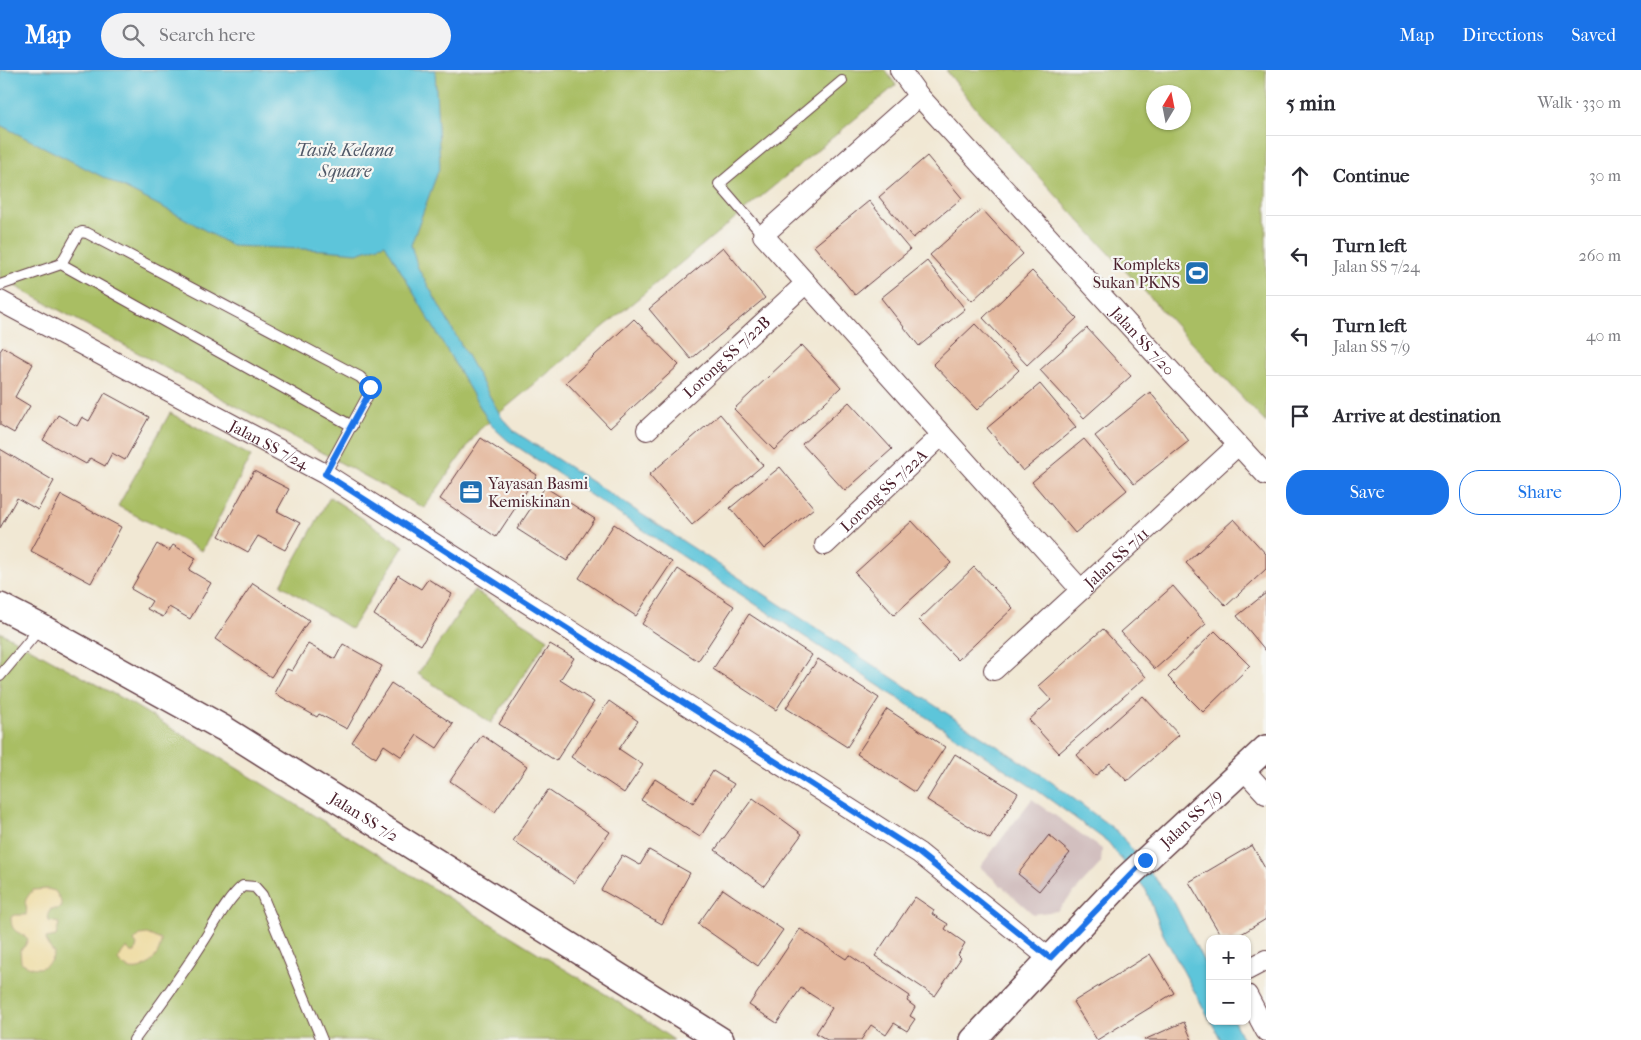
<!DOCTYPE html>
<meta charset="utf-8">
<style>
body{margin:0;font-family:"IM FELL French Canon",serif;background:#f2f2f3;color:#2b2b33}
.controls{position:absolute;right:15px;bottom:15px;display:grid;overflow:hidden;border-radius:10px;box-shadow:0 1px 4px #0004}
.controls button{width:45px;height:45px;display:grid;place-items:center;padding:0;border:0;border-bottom:1px solid #e1e1e2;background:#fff;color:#2b2b33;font:25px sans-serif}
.compass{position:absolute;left:1146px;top:15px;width:45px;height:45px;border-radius:50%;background:#fff;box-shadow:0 1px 4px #0004;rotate:10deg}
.stop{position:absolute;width:15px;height:15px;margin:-11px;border:4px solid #1a73e8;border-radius:50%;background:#fff}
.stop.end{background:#1a73e8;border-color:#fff;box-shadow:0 1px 5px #0008}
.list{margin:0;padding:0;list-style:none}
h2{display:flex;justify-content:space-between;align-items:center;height:65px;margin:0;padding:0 20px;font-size:21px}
h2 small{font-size:16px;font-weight:400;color:#7c7c81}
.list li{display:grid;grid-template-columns:32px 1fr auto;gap:15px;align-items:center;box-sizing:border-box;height:80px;padding:0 20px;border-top:1px solid #e1e1e2}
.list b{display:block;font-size:19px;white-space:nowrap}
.list p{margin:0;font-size:16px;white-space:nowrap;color:#7c7c81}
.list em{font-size:16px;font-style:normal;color:#7c7c81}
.actions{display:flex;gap:10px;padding:15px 20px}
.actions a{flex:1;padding:11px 0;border:1px solid #1a73e8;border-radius:20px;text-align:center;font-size:18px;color:#1a73e8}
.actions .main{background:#1a73e8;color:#fff}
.icon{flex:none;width:28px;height:28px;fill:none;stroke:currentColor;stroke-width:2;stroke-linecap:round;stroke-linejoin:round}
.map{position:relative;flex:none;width:1266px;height:970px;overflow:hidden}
header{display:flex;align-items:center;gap:30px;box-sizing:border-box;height:70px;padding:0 25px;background:#1a73e8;color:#fff}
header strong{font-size:24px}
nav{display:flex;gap:28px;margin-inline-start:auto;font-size:18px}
.search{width:350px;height:45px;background:#f2f2f3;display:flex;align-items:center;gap:12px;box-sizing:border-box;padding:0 18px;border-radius:28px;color:#7c7c81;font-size:19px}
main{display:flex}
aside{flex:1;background:#fff}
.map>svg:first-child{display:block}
.industrial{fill:#d2bfbf}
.green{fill:#a9be63;stroke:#7a6e47;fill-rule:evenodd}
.sand{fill:#eeda9e;stroke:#9c7c64}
.water{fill:#5dc5da;stroke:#547282}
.building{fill:#e4b99f}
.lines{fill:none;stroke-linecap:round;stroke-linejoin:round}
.service-casing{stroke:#633d44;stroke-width:12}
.minor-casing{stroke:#633d44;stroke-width:22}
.tertiary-casing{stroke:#633d44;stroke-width:28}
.service{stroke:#fff;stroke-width:10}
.minor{stroke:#fff;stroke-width:20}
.tertiary{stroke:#fff;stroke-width:25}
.route{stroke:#1a73e8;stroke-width:6}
.labels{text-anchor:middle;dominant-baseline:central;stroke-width:4.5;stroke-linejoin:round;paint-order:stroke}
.poi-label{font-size:16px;fill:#4a1f2b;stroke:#f6f6f2;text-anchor:end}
.street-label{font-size:16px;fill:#4a1f2b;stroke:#f6f6f2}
.water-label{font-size:18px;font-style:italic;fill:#515968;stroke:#f6f6f2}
</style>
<header>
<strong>Map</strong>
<div class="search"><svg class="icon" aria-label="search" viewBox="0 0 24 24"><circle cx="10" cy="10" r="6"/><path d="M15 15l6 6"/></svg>Search here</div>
<nav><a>Map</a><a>Directions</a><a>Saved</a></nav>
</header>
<main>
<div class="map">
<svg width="1266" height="970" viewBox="0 0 1266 970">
<rect width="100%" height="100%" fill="#f6f6f2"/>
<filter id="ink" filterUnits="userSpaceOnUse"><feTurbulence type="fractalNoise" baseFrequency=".02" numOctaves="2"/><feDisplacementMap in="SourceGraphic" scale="10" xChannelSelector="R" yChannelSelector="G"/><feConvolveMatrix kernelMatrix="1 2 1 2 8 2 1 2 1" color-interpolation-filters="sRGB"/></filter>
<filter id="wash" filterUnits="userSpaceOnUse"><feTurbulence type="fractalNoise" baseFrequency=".0096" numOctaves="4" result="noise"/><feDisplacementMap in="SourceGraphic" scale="20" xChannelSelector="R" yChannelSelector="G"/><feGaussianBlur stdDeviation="1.12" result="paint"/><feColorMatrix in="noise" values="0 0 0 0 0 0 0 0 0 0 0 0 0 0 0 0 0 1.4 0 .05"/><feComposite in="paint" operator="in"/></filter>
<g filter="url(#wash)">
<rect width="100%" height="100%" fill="#f1e8d4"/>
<path class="industrial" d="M1032,729L1102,779L1101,793L1057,841L1033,844L980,797Z"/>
<path class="green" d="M0,0H885L896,15L479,360L424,438L0,208Z
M946,0H1266V353L978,41ZM1154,22H1184V52H1154Z
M170,343L251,386L202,481L118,436Z
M330,427L404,476L351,559L281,515Z
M474,520L548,569L491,653L418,604Z
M0,562L132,634L615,930L674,970H0Z"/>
<path class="sand" d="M47,819L55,821L60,829L62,837L58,839H51L48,844L49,851L59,853L56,866L46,868L47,874L54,883C49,901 34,901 21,892L20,880L25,876L28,869C18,860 11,864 11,847L14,845H26C29,831 19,836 33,820Z
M147,864L161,870C161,891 134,912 118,890L123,881L127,878L131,882H135L137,875L134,871L140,865Z"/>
<path class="water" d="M0,0H435L440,96L411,175L417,196L502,348L514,361L1046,708L1118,762L1174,832L1210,904V950L1163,864L1146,820L1108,772L1038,721L507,370L490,354L385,174L357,183L325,180L232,176L182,147L0,55Z
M1211,951H1234L1243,970H1221Z"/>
<g id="blocks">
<path class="building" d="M927,86L962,128L913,168L879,127Z
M869,131L910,180L855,225L814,176Z
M982,139L1023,184L972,231L930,185Z
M723,177L765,228L691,289L649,239Z
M927,191L965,239L919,276L881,228Z
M1032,201L1077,248L1027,295L983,248Z
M634,249L679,295L610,358L566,312Z
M975,254L1019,300L977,340L933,294Z
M1087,258L1131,306L1084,348L1040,300Z
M802,275L841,317L774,380L734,339Z
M3,277L33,294L15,327L30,336L14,363L0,355V281Z
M1040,314L1076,357L1023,401L987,358Z
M1150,322L1189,371L1134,414L1095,366Z
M105,323L149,347L125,390L112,383L105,396L90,388L86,394L43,370L58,345L77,356L82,347L89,351Z
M849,332L892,379L845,421L802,374Z
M720,344L763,395L692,455L649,405Z
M481,368L537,405L496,467L440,429Z
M1084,369L1127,420L1075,463L1032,412Z
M0,379L54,411L38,440L17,428L0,458Z
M780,397L814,438L764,479L730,438Z
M254,401L289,419L277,441L300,453L285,480L258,466L248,482L219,466Z
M545,417L595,449L567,491L517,459Z
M61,425L121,457L91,513L31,481Z
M1234,449L1266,484V499L1226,536L1186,493Z
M912,451L951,493L894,545L855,503Z
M614,454L672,492L636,546L579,508Z
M157,474L169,481L173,475L196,488L189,500L211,513L190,549L169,537L163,547L147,539L152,531L131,519Z
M974,497L1013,538L958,590L919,550Z
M678,499L734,536L698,591L642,554Z
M398,505L421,519L428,509L452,524L421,575L374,545Z
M253,513L309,550L271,607L215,569Z
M1173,516L1206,554L1155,599L1121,562Z
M1266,523V581L1237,546Z
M749,544L812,585L776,640L713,599Z
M1103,559L1146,607L1059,683L1029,650L1051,630L1038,616Z
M1215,561L1250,596L1203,642L1168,607Z
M308,574L335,589L343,574L382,596L347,659L319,644L317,647L274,623L287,599L292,601Z
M550,574L574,588L560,610L594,632L556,691L499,654Z
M818,589L879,628L847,677L786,638Z
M391,613L453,654L437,678L417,665L402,687L384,675L376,688L352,672Z
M1143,626L1179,665L1127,711L1110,693L1095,706L1077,685Z
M609,631L638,651L619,679L643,695L624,723L571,687Z
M887,639L945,677L915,722L857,684Z
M482,665L527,696L495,742L450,711Z
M955,684L1018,723L990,769L927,730Z
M713,701L734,714L700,767L641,730L655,709L693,733Z
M548,720L610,762L574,813L513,771Z
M753,728L802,764L764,816L715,780Z
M1049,765L1070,783L1039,821L1018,804Z
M1252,775L1266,800V849L1233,869H1223L1189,812Z
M649,780L690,803L662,854L601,820L622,785L640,795Z
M723,819L783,860L758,896L698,854Z
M915,827L934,840L932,844L948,854L945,859L965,873L958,885L961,888L935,926L875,886Z
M800,859L846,889L849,885L910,926L907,931L915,937L910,946L915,949L907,961L894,953L886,965L871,955L861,970H827L816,963L832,938L801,918L777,953L749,935Z
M1150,884L1174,923L1097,970L1073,932Z
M1184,952L1192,970H1144Z"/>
</g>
</g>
<g filter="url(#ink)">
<use href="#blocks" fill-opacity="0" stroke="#633d44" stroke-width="1"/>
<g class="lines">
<defs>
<path id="service" d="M763,165L719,114L842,11
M61,194L352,356
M0,215L61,194L78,164L82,162L87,163L360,307L370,317L367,327L325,404
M0,606L41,557
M134,970C157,939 180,908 201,875C213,857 227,829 243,816L255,817L262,825L322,970"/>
<g id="minor">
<path id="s1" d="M900,0L919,26L1266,405"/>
<path d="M919,26L763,165L1081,520"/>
<path id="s2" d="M0,231L325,404L919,783L1050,889"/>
<path id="s3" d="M647,360L806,213"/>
<path id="s4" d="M825,475L942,365"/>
<path id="s5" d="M994,600L1081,520L1238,375"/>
<path d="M1243,699L1266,724"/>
<path d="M1247,900L1266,890"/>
<path d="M1247,925L1266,961"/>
</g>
<g id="tertiary">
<path id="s6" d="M0,536L41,557L223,658L721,970"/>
<path id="s7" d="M973,970L1123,811L1266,678"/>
</g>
</defs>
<use href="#service" class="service-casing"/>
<use href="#minor" class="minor-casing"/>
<use href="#tertiary" class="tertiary-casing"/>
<use href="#service" class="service"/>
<use href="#minor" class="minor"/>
<use href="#tertiary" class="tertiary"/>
</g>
</g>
<g class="lines" filter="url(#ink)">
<path class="route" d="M370,317L367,327L325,404L919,783L1050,888L1145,790"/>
</g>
<defs>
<symbol id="stadium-square" viewBox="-11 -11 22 22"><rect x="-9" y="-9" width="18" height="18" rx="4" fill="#1f6fb2" stroke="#f6f6f2"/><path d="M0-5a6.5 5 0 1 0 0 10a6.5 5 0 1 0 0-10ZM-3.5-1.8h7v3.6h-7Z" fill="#fff"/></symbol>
<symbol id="office-square" viewBox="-11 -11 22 22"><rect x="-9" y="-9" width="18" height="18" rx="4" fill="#1f6fb2" stroke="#f6f6f2"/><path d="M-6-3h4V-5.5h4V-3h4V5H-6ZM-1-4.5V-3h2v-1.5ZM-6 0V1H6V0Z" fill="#fff"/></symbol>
</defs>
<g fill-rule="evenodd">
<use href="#stadium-square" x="1183" y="189" width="28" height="28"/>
<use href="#office-square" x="457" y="408" width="28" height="28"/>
</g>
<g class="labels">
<g class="poi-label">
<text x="1180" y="194">Kompleks<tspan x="1180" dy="18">Sukan PKNS</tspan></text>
<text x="488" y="413" text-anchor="start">Yayasan Basmi<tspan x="488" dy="18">Kemiskinan</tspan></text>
</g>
<g class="street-label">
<text stroke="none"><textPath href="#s1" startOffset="364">Jalan SS 7/20</textPath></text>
<text stroke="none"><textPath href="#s3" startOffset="108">Lorong SS 7/22B</textPath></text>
<text stroke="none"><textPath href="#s2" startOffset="305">Jalan SS 7/24</textPath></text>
<text stroke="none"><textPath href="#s4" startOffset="80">Lorong SS 7/22A</textPath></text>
<text stroke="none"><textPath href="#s5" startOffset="166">Jalan SS 7/11</textPath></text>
<text stroke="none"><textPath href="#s6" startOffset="421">Jalan SS 7/2</textPath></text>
<text stroke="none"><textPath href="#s7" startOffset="311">Jalan SS 7/9</textPath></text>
</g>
<g class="water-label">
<text x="345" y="80">Tasik Kelana<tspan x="345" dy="21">Square</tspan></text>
</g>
</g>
</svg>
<div class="controls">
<button>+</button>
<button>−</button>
</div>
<svg class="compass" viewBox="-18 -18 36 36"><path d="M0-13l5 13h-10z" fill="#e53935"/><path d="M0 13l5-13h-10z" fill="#7c7c81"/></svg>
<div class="stop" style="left:370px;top:317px"></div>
<div class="stop end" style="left:1145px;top:790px"></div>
</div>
<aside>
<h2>5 min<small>Walk · 330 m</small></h2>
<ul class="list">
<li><svg class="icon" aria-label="ahead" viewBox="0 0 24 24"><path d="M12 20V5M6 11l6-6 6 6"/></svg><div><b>Continue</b></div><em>30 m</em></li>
<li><svg class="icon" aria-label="left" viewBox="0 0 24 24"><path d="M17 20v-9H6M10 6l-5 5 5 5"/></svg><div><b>Turn left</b><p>Jalan SS 7/24</p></div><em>260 m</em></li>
<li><svg class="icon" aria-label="left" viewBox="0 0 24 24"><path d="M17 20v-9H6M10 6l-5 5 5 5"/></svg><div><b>Turn left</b><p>Jalan SS 7/9</p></div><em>40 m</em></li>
<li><svg class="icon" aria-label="arrive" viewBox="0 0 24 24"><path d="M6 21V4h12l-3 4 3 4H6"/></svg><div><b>Arrive at destination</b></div></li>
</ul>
<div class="actions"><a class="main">Save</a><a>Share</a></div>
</aside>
</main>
